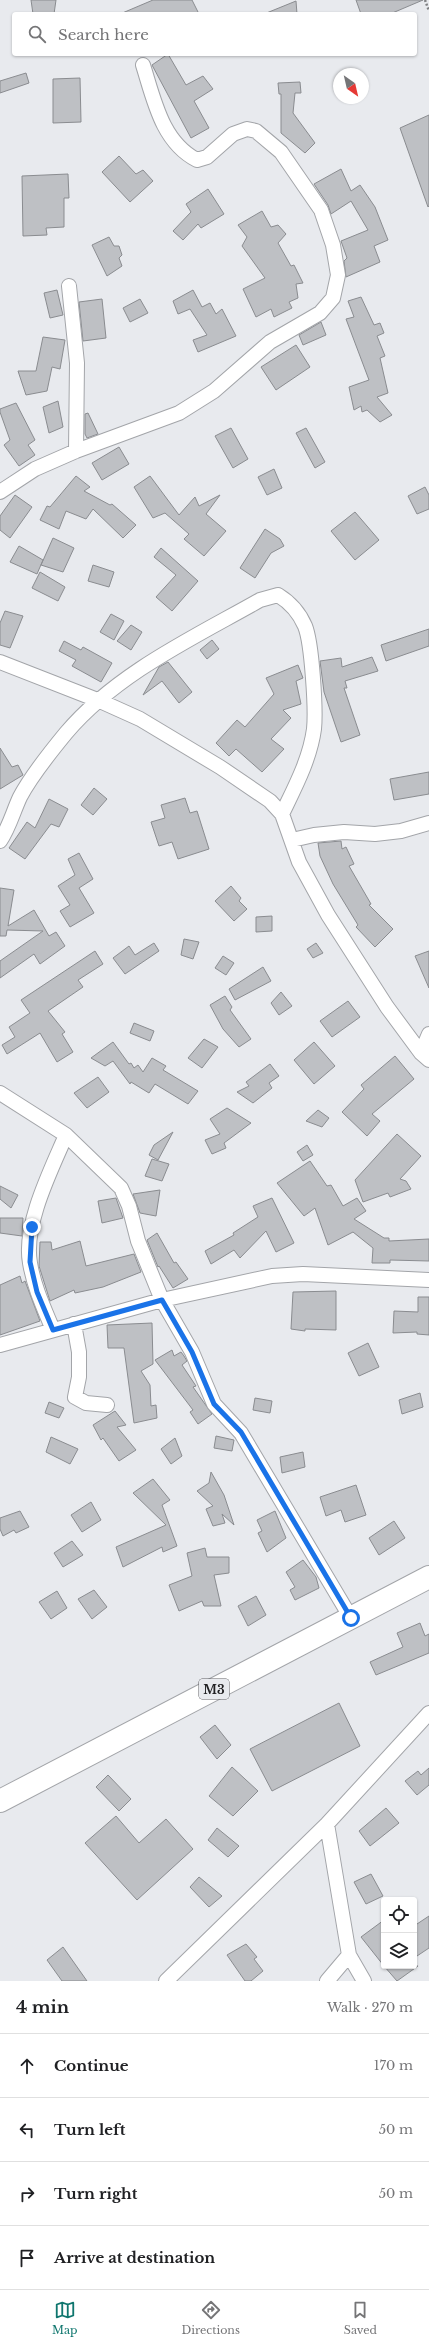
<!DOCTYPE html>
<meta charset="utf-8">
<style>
body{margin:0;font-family:"Libre Baskerville",serif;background:#f2f2f2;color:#202124}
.controls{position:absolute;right:12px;bottom:12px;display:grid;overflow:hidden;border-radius:4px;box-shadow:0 1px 3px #0004}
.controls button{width:36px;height:36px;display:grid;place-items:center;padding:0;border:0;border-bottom:1px solid #e0e0e0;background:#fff;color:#202124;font:20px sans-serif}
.compass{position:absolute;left:333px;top:68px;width:36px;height:36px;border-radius:50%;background:#fff;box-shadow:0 1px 3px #0004;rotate:146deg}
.stop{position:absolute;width:12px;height:12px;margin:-9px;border:3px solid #1a73e8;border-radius:50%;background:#fff}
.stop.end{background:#1a73e8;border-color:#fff;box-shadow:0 1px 4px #0008}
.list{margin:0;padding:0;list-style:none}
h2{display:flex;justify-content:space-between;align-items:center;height:52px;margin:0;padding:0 16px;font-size:17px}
h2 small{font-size:13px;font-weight:400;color:#757577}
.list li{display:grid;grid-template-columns:26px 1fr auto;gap:12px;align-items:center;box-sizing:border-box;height:64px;padding:0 16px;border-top:1px solid #e0e0e0}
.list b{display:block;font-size:15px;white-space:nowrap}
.list em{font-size:13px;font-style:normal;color:#757577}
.icon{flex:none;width:22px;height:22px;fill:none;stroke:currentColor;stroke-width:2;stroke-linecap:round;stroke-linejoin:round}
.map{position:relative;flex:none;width:429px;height:1981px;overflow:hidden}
.search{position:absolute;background:#fff;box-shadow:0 1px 3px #0004;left:12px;right:12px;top:12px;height:44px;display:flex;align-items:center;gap:10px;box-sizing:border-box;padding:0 14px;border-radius:4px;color:#757577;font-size:15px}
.sheet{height:308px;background:#fff}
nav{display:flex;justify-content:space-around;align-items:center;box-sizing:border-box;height:56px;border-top:1px solid #e0e0e0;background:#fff;font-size:11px;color:#757577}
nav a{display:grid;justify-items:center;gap:2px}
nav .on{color:#0f766e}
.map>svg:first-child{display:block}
.building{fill:#bec0c4;stroke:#8a8c90}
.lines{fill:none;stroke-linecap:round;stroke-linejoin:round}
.street-casing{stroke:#a3a5a9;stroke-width:16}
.highway-casing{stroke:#a3a5a9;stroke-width:24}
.path{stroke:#7f8083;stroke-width:2.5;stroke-dasharray:2 2;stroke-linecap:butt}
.street{stroke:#fff;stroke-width:14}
.highway{stroke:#fff;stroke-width:22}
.route{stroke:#1a73e8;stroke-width:5}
.labels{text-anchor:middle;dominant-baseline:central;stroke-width:3;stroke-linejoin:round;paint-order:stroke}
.shield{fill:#e8eaee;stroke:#5d5d60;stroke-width:1}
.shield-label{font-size:12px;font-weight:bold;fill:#212123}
</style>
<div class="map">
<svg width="429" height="1981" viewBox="0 0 429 1981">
<rect width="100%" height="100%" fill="#e8eaee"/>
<path class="building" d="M31,0H56L54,14H33Z
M153,0H192L199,14H120Z
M356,0H423L390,14H361Z
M296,1L297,14H264Z
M168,54L186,85L203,76L213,89L194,101L209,128L191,138L152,65Z
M26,73L29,83L0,93V81Z
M80,78L81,122L53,123V79Z
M300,82L301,93H295L293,113L315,143L305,153L281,133V94H279L278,83Z
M429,115V206L428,207L400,128Z
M119,156L136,174L143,170L153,181L130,202L102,172Z
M341,169L351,191L360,185L375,207L388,240L374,246L380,262L346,277L344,261L347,258L341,241L368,230L351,201L331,214L328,205L314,184Z
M68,174L69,198H64V227L46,228L47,235L23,236L22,176Z
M208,189L224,214L201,228L198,224L183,240L173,231L191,212L186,204Z
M262,211L271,227L278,225L286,234L278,243L291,266L294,265L303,283L296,284L298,298L289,302L292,308L274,317L271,309L256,317L243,289L265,278L242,246L247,237L238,225Z
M109,237L114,246H119L122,255L119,258L122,266L107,276L92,245Z
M57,290L63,315L50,318L44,293Z
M193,290L202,307L210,303L216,314L222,309L236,336L198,352L193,340L207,335L190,309L178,314L173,301Z
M361,297L374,325L380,323L384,333L377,336L385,356L380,358L388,393L377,397L392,415L380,422L367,410L362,412L361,406L354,410L349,387L369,380L346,319L354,317L348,301Z
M102,299L106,338L83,341L79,302Z
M140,299L148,313L130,322L123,308Z
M321,322L326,335L303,345L299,335Z
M43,337L65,340L60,369L52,367L47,391L26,395L18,371H36Z
M296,345L310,367L276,390L261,367Z
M58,401L63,427L49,433L43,407Z
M16,403L35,440L28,445L35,455L19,466L4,445L10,440L0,412V409Z
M88,413L98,434L87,438L85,434V414Z
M231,428L248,459L233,468L215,436Z
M306,428L325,462L315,468L296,433Z
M119,447L129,464L102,480L92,463Z
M274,469L282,488L267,495L258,477Z
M76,476L90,487L84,491L110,505L112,504L136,525L123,538L93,509L86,519L66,511L59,529L40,520L47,506L50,507Z
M150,476L179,515L195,497L199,506L220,495L206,514L226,531L204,556L184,539L189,534L165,513L153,518L134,487Z
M425,487L429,495V509L417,514L408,496Z
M15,495L32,507L10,538L0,530V516Z
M355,512L379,540L355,560L331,531Z
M265,529L280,539L284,546L271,553L255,578L240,568Z
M53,538L74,548L63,572L41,565Z
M19,546L43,560L37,574L10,562Z
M161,548L198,581L172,611L156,597L176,575L154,557Z
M93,565L114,572L109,587L88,581Z
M40,572L65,587L58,601L32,588Z
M5,611L23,616L10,648L0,645V623Z
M111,614L124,621L114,640L100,632Z
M131,625L142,632L131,650L117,641Z
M429,629V646L386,661L381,645Z
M212,640L219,649L207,659L200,650Z
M64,641L81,650L83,647L112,663L101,682L72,666L76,660L59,651Z
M372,657L378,671L345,681L347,688H344L360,735L341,742L324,692L320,661L341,658L342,667Z
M168,662L192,692L179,703L162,681L143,695L159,667Z
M298,665L303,678L296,681L301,704L283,710L291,718L271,739L284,749L262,772L236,749L229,756L216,743L237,720L245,727L274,694L266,678Z
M0,748L12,767L18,765L23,775L0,789Z
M429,772V794L394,800L390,779Z
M94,788L107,799L93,815L81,805Z
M185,798L190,813L197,811L209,849L178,859L172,842L159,846L151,822L165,818L161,805Z
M49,799L68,809L59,827L51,824L25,859L9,848L27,822L35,828Z
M341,841L342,849L346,847L354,864L349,866L371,904L369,905L393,929L375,947L356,927L358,925L333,884L320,856L318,843Z
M79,853L93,879L79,888L94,913L70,927L60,911L70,905L58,886L75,875L68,859Z
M231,886L241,898L239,901L247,909L234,921L215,901Z
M0,888L14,890L8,926L34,910L49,936L56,932L65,946L40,964L34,954L0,978V961L43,931L7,930L6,936H0Z
M272,916V931L256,932V917Z
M184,939L199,942L193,959L181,955Z
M154,943L159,951L125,974L113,958L129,946L135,955Z
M316,943L323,953L313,958L307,949Z
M95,951L103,964L78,980L83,987L48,1011L65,1032L62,1034L73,1052L57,1062L40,1033L7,1054L2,1045L15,1037L9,1027L30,1013L21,1000Z
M429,951V988L415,956Z
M223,956L234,963L226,975L215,968Z
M263,967L271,981L235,1000L229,989Z
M281,992L292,1006L279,1015L271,1003Z
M225,996L232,1007L230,1010L251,1039L239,1047L223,1029L210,1005Z
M348,1001L360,1017L332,1037L320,1021Z
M134,1023L154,1031L150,1041L130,1033Z
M204,1039L218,1047L202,1068L188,1058Z
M113,1042L129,1064L131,1063L134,1068L138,1065L143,1072L152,1058L166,1066L163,1070L198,1091L188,1104L155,1084L149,1093L131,1082L130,1084L113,1061L105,1066L91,1058Z
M314,1042L335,1066L314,1084L294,1060Z
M395,1056L414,1079L372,1114L380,1121L367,1136L342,1112L364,1089L361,1085Z
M270,1064L279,1076L269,1083L272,1088L253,1103L237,1092L249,1086L246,1082Z
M98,1077L109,1092L87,1108L74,1093Z
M227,1108L251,1123L224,1143L226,1148L212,1154L205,1140L220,1134L210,1119Z
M318,1110L329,1118L322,1127L306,1121Z
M173,1132L158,1160L149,1155L154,1145Z
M397,1134L421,1156L400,1179L406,1181L411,1189L390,1197L388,1193L363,1202L355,1180Z
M307,1145L313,1155L303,1161L297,1152Z
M152,1159L169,1164L162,1181L145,1176Z
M310,1161L327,1186L331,1185L343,1206L357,1198L366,1211L354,1219L384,1238H389V1241L429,1239V1261L390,1260V1263H372L373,1248L353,1232L328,1245L315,1208L304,1216L277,1183Z
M0,1186L18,1195L11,1208L0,1199Z
M160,1190L156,1216L140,1213L133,1194Z
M116,1198L123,1218L102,1223L98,1201Z
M272,1198L294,1243L276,1252L266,1231L240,1258L234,1250L211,1264L205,1251L234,1235L233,1233L258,1217L253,1206Z
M0,1218H23L22,1236L0,1233Z
M157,1233L174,1263L176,1262L188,1279L173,1288L159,1266L158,1267L147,1240Z
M80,1241L86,1266L134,1254L141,1272L103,1287L75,1293L74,1290L50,1301L39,1266L40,1242H51L52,1250Z
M20,1276L22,1283L25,1281L40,1321L0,1335V1285Z
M336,1291V1330L305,1329V1331L291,1329L293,1292Z
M418,1297H429V1335L417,1334V1332L393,1333L394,1311L418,1312Z
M152,1323L153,1364L141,1371L150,1385L151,1406L156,1405L157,1418L134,1423L124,1348H108L107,1325Z
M368,1343L379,1367L359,1376L348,1353Z
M172,1350L174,1356L181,1352L184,1356L187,1361L182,1365L196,1386L193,1387L212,1414L198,1424L190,1412L193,1410L155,1360Z
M420,1393L423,1407L402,1414L399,1400Z
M255,1398L272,1401L270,1413L253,1410Z
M49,1402L64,1408L59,1418L45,1413Z
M115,1411L126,1425L117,1427L136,1450L119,1461L103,1438L101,1440L93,1425Z
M216,1436L234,1440L232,1451L214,1448Z
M51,1437L78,1449L70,1464L46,1452Z
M175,1438L182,1456L171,1464L161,1449Z
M303,1452L305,1467L282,1473L280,1457Z
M211,1472L224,1495L234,1525L222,1514L225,1523L213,1526L206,1509L213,1506L197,1491L209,1483Z
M153,1479L170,1500L162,1505L177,1546L163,1552L162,1547L123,1567L116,1547L166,1525L133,1493Z
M356,1485L366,1515L345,1522L341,1510L326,1516L320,1497Z
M91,1502L101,1520L82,1532L71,1515Z
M20,1511L29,1527L16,1533L14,1530L3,1536L0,1529V1518Z
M275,1511L286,1538L267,1552L258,1533L262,1531L257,1520Z
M394,1521L405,1538L379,1555L369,1538Z
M72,1541L83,1555L63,1567L54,1553Z
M205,1548L207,1557H229V1573L214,1575L221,1606H204L202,1601L179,1611L169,1585L192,1576L187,1553Z
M303,1560L316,1577L319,1588L295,1600L290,1590L295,1587L286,1572Z
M94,1590L107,1607L92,1619L78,1599Z
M57,1591L67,1608L51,1619L39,1602Z
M256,1596L266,1615L248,1626L238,1606Z
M420,1623L425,1636L429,1634V1653L376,1675L370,1662L403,1647L397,1633Z
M339,1703L360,1746L272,1791L250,1749Z
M215,1725L231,1745L217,1759L200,1737Z
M232,1767L258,1791L233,1816L209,1796Z
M429,1768V1785L417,1795L405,1781L418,1771L421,1775Z
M108,1775L131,1799L119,1811L96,1787Z
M386,1808L399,1823L370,1846L359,1831Z
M116,1816L139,1843L166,1819L193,1849L137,1900L85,1843Z
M217,1828L239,1846L228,1857L208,1840Z
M371,1874L383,1896L366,1904L354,1882Z
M199,1877L222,1896L209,1907L190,1887Z
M429,1916V1948L414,1958V1926Z
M384,1920V1966L361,1937Z
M246,1944L257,1957L254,1959L263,1971L251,1981H245L227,1955Z
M63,1947L87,1981H62L47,1960Z
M384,1966H418L397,1981Z"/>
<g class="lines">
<defs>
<path id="street" d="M69,286L77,363L76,451
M0,492L35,469L76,451L179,413L214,391L270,342L320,313L333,298L338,275L333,245L321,210L281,152L256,131L247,129L233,134L207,157L197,160C162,142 154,100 143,65
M0,662L100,701L140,719L220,767L270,801L282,814L299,862L328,915L387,1007L421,1053L429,1060
M292,840L314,835L344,832L375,834L401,831L429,823
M0,841C9,828 13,812 20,797C30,778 52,750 66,733C117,673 193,638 260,600L278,595C291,603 299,612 305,626C312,643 316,710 314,729C310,759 295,787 282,814
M421,1053L429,1034
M0,1093L66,1135L121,1188L129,1206L138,1241L162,1300L192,1352L214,1404L241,1433L351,1618
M74,1324L79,1352V1377L75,1397L86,1403L107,1405
M53,1330C44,1308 34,1287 30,1263C23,1225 51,1170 66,1135
M0,1345L162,1300L272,1276L303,1274L429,1280
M327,1824L349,1955L364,1981
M166,1981L327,1824L429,1713
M327,1981L349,1955"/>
<path id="highway" d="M0,1801L429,1577"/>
</defs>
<use href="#street" class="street-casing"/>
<use href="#highway" class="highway-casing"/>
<path class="path" d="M425,0L429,11"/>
<use href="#street" class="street"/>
<use href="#highway" class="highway"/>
</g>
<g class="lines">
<path class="route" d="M32,1227L30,1262L37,1292L53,1330L162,1300L192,1352L214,1404L241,1432L351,1618"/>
</g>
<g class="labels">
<rect class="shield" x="199" y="1679" width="30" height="20" rx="3"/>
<g class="shield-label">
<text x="214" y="1689">M3</text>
</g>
</g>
</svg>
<div class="controls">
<button><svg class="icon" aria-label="locate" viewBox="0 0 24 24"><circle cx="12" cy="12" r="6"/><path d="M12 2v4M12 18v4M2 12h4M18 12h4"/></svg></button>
<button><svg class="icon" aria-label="layers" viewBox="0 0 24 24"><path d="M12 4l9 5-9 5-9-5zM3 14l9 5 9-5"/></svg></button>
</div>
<svg class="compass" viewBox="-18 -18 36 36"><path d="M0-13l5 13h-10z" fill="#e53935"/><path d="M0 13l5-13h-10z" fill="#757577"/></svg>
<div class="stop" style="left:351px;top:1618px"></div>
<div class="stop end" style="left:32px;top:1227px"></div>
<div class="search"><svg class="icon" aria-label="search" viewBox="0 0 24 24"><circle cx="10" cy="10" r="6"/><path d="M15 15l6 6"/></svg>Search here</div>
</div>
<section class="sheet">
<h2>4 min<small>Walk · 270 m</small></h2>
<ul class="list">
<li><svg class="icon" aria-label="ahead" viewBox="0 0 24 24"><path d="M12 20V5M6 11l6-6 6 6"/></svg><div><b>Continue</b></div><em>170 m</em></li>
<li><svg class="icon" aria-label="left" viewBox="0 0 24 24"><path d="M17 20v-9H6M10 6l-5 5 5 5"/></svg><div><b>Turn left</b></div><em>50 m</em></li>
<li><svg class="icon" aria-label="right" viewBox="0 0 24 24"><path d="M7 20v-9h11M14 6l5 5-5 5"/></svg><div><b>Turn right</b></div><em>50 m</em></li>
<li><svg class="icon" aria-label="arrive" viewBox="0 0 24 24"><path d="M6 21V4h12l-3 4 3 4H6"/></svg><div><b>Arrive at destination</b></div></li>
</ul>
</section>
<nav>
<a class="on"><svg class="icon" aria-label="map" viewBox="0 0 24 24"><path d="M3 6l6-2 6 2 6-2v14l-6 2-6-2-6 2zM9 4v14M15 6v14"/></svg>Map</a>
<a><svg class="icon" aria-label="directions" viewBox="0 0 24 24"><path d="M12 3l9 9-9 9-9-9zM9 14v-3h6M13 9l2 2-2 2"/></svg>Directions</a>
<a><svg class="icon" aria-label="saved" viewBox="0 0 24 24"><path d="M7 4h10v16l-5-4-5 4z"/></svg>Saved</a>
</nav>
